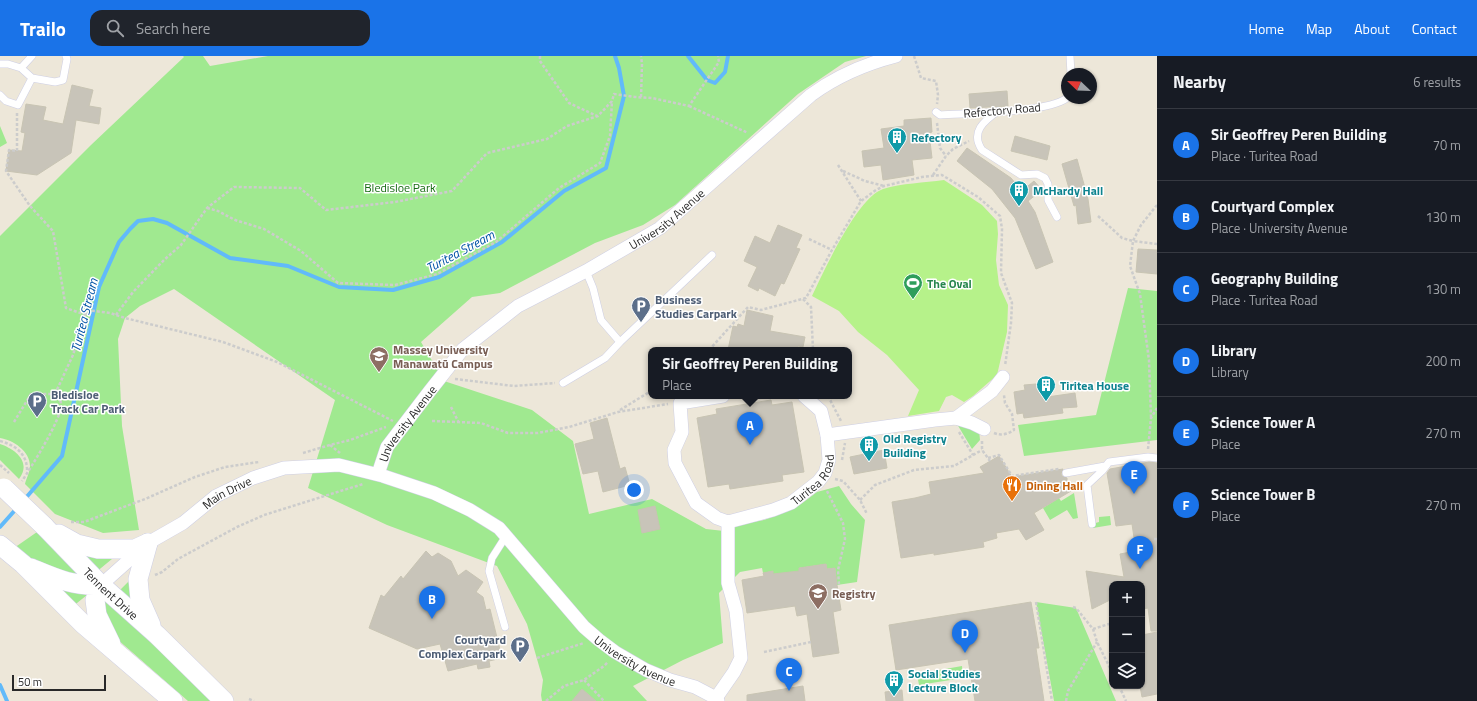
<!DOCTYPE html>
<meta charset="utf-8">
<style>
body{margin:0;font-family:"Titillium Web",sans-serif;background:#20242c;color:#f1f3f6}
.controls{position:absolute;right:12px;bottom:12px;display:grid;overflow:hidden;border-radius:8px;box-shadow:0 1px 3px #0004}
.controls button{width:36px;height:36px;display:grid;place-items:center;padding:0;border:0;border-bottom:1px solid #363941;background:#171b24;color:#f1f3f6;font:20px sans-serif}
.compass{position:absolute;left:1061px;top:12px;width:36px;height:36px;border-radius:50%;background:#171b24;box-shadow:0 1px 3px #0004;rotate:293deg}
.scale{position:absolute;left:12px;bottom:10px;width:94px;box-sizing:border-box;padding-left:4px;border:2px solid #292929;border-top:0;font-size:11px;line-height:14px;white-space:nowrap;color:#292929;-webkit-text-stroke:3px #fff;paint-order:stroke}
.you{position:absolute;left:634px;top:434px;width:14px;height:14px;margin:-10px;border:3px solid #fff;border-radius:50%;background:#1a73e8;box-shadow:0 0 0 6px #1a73e833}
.badge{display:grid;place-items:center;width:26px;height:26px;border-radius:50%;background:#1a73e8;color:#fff;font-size:13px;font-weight:700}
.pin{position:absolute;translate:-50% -33px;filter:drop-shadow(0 1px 2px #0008)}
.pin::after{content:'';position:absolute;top:21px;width:14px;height:12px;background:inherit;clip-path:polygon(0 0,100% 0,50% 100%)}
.popup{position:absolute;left:648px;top:291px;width:204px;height:52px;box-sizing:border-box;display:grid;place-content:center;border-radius:8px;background:#171b24;filter:drop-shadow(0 1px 3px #0005);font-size:13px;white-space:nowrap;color:#9ea1a6}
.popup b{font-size:15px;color:#f1f3f6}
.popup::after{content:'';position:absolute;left:50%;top:100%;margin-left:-8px;border:8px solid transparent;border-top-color:#171b24}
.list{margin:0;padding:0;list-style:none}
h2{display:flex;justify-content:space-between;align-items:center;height:52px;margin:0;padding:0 16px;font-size:17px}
h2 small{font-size:13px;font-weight:400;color:#9ea1a6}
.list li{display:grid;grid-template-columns:26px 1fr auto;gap:12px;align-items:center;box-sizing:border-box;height:72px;padding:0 16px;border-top:1px solid #363941}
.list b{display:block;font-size:15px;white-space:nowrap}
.list p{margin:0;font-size:13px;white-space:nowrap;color:#9ea1a6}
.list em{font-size:13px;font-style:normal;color:#9ea1a6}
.icon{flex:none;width:22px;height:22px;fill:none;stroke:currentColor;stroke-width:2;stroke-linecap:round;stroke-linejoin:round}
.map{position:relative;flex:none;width:1157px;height:645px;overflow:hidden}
header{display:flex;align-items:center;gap:24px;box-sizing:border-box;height:56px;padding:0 20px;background:#1a73e8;color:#fff}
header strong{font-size:19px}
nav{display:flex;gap:22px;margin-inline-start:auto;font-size:14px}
.search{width:280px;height:36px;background:#20242c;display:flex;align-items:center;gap:10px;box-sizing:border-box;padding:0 14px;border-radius:12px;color:#9ea1a6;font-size:15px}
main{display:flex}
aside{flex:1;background:#171b24}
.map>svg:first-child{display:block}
.green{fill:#a0e990}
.pitch{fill:#b6f28a}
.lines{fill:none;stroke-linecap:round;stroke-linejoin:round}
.stream{stroke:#61bafa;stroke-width:4}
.building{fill:#c8c4b9;stroke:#c8c4b3}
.service-casing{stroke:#cecfe4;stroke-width:8}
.minor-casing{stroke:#cecfe4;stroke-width:14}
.secondary-casing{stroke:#cecfe4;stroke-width:20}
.path{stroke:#ccc;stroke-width:2.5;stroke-dasharray:3 2;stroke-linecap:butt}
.service{stroke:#fff;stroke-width:7}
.minor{stroke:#fff;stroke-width:13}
.secondary{stroke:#fff;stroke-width:19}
.secondary-bridge-casing{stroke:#cecfe4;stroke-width:20;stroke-linecap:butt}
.secondary-bridge{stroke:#fff;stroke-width:19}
.labels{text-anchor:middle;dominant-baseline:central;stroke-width:3;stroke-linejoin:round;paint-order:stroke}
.street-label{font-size:12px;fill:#292929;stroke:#fff}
.culture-label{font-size:12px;font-weight:bold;fill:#0d838f;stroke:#fff;text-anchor:start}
.park-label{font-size:12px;fill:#176c13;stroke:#fff}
.leisure-label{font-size:12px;font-weight:bold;fill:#27864d;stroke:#fff;text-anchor:start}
.service-label{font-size:12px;font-weight:bold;fill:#4e5e75;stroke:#fff;text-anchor:start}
.education-label{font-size:12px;font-weight:bold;fill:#785e54;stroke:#fff;text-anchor:start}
.food-label{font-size:12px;font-weight:bold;fill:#c56008;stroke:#fff;text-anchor:start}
.water-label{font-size:13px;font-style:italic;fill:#0153a5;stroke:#fff}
</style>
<header>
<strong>Trailo</strong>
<div class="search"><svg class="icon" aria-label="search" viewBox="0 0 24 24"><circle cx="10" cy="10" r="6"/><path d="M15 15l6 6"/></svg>Search here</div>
<nav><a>Home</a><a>Map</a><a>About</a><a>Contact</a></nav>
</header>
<main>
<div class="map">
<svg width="1157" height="645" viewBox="0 0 1157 645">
<rect width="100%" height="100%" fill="#ede7d9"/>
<path class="green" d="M183,0H203L210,10L268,0H866L845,6L798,38L675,149L643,169L595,187L500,237L472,241L421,286L444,325L532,354L573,385L589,458L652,443L706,473L733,476L734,472L737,469L764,464L783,457L801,448L817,436L839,430L851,448L865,464L857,526L837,529L835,512L827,513L826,508L799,512V517L773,518V515L763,517L762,512L740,516L719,537L723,587L683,604L633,630L647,645H542L541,639L543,624L527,568L497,510L387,469L308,432L335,344L174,233L140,250L125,262L118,283L122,370L139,474L103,477L55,458L25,428C26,423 30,416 30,410C30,395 13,384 0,382V180L91,89L184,1Z
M0,70L7,87L0,91Z
M1128,232L1157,235V384L1024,400L1018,369L1096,359Z
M957,368L979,374L980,384L972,393Z
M0,388C15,393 32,406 19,423L0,404Z
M1074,437L1078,462L1073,463L1067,454L1050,464L1043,452L1059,442L1061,445Z
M1110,460L1111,469L1093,472L1092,468L1099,466V461Z
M37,476L88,525L49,516L14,492Z
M76,496L118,498L95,517Z
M129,525L139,553L116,538Z
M60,530L87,539L72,551Z
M100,542L111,548L212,645H188L117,583Z
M1036,546L1076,552L1116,645H1054Z
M962,610L963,622L919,629L917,618Z"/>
<path class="pitch" d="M944,124L982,149L997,165L998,178L996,204L999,229L1008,249L1007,276L997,319L973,340L964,346L952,339L946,341L939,355L908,360L919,334L887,299L858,276L839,255L812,240C824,215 857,142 883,133C902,127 924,127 944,124Z"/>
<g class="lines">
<path class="stream" d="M688,0L707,24L715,27L725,16L728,0
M24,444L62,400L99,231L119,186L130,173L138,165L153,163L167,167L230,202L288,210L339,231L393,234L439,221L502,186L564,135L606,112L624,40L619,12L615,0
M0,471L17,452
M0,629L7,645"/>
</g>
<path class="building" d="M72,29L93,34L89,50L101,52L99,68L76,64L71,97L37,119L6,115L9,94L22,95L25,77L21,76L26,48L46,51L43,64L63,68Z
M1007,35L1008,50L970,52L969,38Z
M931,62L932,76L929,77L932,102L912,104L914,119L883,124L881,109L864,111L862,95L884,92L881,73L904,70V64Z
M1015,80L1050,90L1047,104L1011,95Z
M967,92L1011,122L1022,135L1034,125L1042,134L1028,145L1035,156L1053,206L1036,213L1015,162L992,133L957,105Z
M1077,103L1088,143L1091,166L1078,168L1076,149L1074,150L1062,108Z
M778,169L802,179L796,192L800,193L784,228L781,227L775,240L759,232L758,235L748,230L757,211L744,205L755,180L770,187Z
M1138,193L1157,194V218L1136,216Z
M747,254L773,260L770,275L805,281L803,291L798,290L797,294H728L733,270L737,271L738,268L744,270Z
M1036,328L1037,334L1046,333L1047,341L1075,337L1077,351L1062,352L1063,357L1024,362L1023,357L1017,358L1014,336L1025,334L1024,329Z
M771,344L772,349L792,346L804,416L782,419L783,425L730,433L729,428L708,431L697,362L717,358L716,353Z
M607,362L620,413L625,411L630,429L603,436L598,415L583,418L575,388L594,383L590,367Z
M884,394L887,412L854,418L850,401Z
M999,400L1012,421L1063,413L1061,418L1062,420L1067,422V428L1071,435L1034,457L1044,474L1026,484L1019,473L996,477L997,482L983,486L984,491L934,499V497L901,502L892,446L915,442L931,438L929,426L984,417L980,411Z
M1149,406L1157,407V575H1151L1148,552L1142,553V528H1112V543L1092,553L1086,515L1124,521L1120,498L1136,495L1132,468L1116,470L1107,417L1110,413Z
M655,450L660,473L642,477L638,454Z
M426,495L432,501L438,497L451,505L458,520L466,514L483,526L476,536L483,541L486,554L490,553L502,602L489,605L490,611L478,613L477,608L448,615L440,588L417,593L369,572L381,539L384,541L401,520L403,523Z
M826,508L827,513L835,512L837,529L841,554L833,556L839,597L813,601L807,558L797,560L795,550L747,557L742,524L764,520L763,517L773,515V518L799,515V512Z
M1031,546L1039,592H1036L1044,645H975L968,603L896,614L889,569Z
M1157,576V638L1142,641L1140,630H1142V579Z
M803,630L805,645H747V639Z
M582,633L596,645H572Z
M902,634L903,645H886L885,636Z"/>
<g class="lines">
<defs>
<path id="service" d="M32,0L21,12L32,22
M1070,0L1071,18
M0,8H8L21,12
M0,39L6,45L18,49L32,22L55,26L63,24L67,3L66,0
M998,55C984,65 970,76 982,94L1021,119L1037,118L1045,122L1048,128V144L1057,161
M936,56L940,59C968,57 1047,57 1067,42
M620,286L712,199
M563,327L605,302L620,286L601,264L593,232L586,215
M1066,417L1105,410
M1092,468L1087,429L1102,415L1109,406L1148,401L1157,402
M505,571L489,515L492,502L506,480"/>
<g id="minor">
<path id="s1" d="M723,340L680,347L682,376L674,394L675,407L696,447L717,462L728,466L773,454L791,447L818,426L825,417L829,404L828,391L827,379L821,355L804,340"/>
<path d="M956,362L992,335L1003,321"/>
<path d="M827,379L935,364L956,362L972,367L984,373"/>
<path id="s2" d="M378,418L387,391L429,336L463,293L518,250L586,215L660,172L811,39C837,20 865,8 896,0"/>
<path id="s3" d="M101,529L148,487L183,467L216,440L253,422L284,412L339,409L383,420L434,437L470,454L499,472L566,550L584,571L599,584L615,596L646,614L670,624L695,631L716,642L718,645"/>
<path d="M716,642L734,616L741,602L736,555L728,527V466"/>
</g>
<g id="secondary">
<path id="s4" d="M44,470L101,529L157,579L224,645"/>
<path d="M59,478L77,488L98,493H135L148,487"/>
<path d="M148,487L138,523L140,544L151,569"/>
<path d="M0,489L23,508L83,568L173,645"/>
<path d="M31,512C55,522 74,531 101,529L95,544L97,559L111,588"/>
</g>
</defs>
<use href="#service" class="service-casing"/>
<use href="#minor" class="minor-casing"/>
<use href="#secondary" class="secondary-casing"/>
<path class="path" d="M540,0V5L569,47L597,60
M914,0L921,22L936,25L938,39L937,48
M641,41L642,8L641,0
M689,50L748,77
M17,57V95L9,94L6,115L30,150L53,175L66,252L86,259
M937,67L940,92L946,100
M838,109L861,145
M843,115L865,125L884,130
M933,119L946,100L953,93L969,85
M1157,149L1141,169L1133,185L1157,188
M207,152L218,155L235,164L264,173L301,195L338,227L395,229L437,218L496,186L559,132L600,107L610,80L612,45
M1098,160L1122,182L1133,185L1130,210L1140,238L1149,304L1151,362
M809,183L832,194
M803,243L811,251L813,294
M116,259L133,236L164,204L181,189L207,152L234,131L300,132L326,154L395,146L452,135L487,97L547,83L567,70L598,60L612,45L614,38L635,41L652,42L689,50L719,6L718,0
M711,292L719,294
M709,294L748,251L761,254L806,242L832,194L861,145L876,134L884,130L922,121L942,119L978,141L1000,160L1002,173L1001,217L1012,247L1011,267L1005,310
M455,323L514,330L555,327
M55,338L73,299L87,254L110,257L125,262L223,286L277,306L393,365
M828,340L841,365
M451,351L459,367
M620,354L651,335
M432,365L481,367L508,377H538L569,371L618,356L668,348
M14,366L31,338H55C58,341 61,344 61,348C63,361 30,413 22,425
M959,376L973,399
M994,377C1001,380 1008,378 1014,374L1012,358L1005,347L1004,339
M0,385C15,389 28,398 27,416
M982,385V394L990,405
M330,389L340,397
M1148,393L1151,362L1157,352
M303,397L330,389L350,384L386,371
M988,402L999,399L1012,420L1059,413
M842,404L845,387
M0,409L9,417
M835,423L843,425L860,444L867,458
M827,435L843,467L845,483L838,514L839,529
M860,444L875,429L914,414L954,410L982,394
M71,466H84L145,443L195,421L225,411L259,406
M1154,483H1157
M155,519L162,516L178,503L237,471L264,459L363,428
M1036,546L1052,645
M1073,551L1076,552L1093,573L1097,586L1112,616
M1093,573L1112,567
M764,596L811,586
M537,602L584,587
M584,624L604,645
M912,630L916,635
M1119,630L1126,645
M249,643L254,645
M546,645L564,630L584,624L604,610L608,606
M1066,645L1068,635L1097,586"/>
<use href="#service" class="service"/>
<use href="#minor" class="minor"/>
<use href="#secondary" class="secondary"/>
<defs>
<path id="secondary-bridge" d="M4,432L44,470"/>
</defs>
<use href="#secondary-bridge" class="secondary-bridge-casing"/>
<use href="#secondary-bridge" class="secondary-bridge"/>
</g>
<defs>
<symbol id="building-pin" viewBox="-11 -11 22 30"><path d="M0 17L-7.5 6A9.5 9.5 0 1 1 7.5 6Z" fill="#0f9aa8" stroke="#fff"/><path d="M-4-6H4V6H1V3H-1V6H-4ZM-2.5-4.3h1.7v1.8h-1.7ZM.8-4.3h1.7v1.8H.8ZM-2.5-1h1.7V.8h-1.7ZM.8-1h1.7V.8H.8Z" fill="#fff"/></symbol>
<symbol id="stadium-pin" viewBox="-11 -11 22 30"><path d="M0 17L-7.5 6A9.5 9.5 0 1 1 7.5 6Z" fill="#2e9e5b" stroke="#fff"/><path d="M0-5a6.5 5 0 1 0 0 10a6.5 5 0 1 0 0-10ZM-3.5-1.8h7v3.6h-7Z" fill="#fff"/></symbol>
<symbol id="parking-pin" viewBox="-11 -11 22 30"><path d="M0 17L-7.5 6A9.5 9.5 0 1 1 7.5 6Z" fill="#5c6f8a" stroke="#fff"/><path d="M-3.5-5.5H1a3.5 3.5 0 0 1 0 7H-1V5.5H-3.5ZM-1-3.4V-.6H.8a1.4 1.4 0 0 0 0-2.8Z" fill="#fff"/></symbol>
<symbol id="university-pin" viewBox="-11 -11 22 30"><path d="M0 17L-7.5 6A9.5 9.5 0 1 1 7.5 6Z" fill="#8d6e63" stroke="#fff"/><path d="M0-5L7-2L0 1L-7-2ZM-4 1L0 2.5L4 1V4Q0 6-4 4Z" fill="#fff"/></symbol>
<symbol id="restaurant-pin" viewBox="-11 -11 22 30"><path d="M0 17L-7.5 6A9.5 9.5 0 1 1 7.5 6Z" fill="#e8710a" stroke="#fff"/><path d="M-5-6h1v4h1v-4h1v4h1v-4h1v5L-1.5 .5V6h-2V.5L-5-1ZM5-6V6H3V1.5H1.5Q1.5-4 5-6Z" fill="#fff"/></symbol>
</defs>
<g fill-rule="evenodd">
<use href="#building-pin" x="886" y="70" width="22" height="30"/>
<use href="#building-pin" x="1008" y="123" width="22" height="30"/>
<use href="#stadium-pin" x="902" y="216" width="22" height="30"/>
<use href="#parking-pin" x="630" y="239" width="22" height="30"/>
<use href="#university-pin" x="368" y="289" width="22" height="30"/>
<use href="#building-pin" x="1035" y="318" width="22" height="30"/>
<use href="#parking-pin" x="26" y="334" width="22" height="30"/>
<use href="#building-pin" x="858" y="378" width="22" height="30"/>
<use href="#restaurant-pin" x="1001" y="418" width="22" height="30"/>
<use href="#university-pin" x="807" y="526" width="22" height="30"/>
<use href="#parking-pin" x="509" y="579" width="22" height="30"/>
<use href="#building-pin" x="883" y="613" width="22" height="30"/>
</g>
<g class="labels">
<g class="street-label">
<text transform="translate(1002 54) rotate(-5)">Refectory Road</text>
<text stroke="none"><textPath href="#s2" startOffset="395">University Avenue</textPath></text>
<text stroke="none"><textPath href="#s2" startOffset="59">University Avenue</textPath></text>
<text stroke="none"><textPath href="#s1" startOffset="287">Turitea Road</textPath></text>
<text stroke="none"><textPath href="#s3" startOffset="157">Main Drive</textPath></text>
<text stroke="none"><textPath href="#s4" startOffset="95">Tennent Drive</textPath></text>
<text stroke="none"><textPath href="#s3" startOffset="640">University Avenue</textPath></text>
</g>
<g class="culture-label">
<text x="911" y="81">Refectory</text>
<text x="1033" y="134">McHardy Hall</text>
<text x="1060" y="329">Tiritea House</text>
<text x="883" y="382">Old Registry<tspan x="883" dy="14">Building</tspan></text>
<text x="908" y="617">Social Studies<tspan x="908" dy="14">Lecture Block</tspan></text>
</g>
<g class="park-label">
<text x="400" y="131">Bledisloe Park</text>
</g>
<g class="leisure-label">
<text x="927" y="227">The Oval</text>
</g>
<g class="service-label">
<text x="655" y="243">Business<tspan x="655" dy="14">Studies Carpark</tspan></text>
<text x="51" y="338">Bledisloe<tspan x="51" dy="14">Track Car Park</tspan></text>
<text x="506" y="583" text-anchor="end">Courtyard<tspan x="506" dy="14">Complex Carpark</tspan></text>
</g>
<g class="education-label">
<text x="393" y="293">Massey University<tspan x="393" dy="14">Manawatū Campus</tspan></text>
<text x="832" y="537">Registry</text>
</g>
<g class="food-label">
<text x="1026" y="429">Dining Hall</text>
</g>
<g class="water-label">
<text transform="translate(460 195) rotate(-28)">Turitea Stream</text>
<text transform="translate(84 259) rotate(-76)">Turitea Stream</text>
</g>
</g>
</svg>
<div class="controls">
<button>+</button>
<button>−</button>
<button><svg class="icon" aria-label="layers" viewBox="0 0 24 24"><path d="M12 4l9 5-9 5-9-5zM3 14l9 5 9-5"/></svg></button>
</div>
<svg class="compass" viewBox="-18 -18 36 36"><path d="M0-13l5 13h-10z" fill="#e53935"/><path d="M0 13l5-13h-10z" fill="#9ea1a6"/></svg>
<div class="scale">50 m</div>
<div class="you"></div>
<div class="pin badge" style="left:750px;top:389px">A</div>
<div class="popup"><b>Sir Geoffrey Peren Building</b>Place</div>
<div class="pin badge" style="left:432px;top:563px">B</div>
<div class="pin badge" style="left:789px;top:635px">C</div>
<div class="pin badge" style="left:965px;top:597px">D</div>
<div class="pin badge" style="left:1134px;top:438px">E</div>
<div class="pin badge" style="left:1140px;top:513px">F</div>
</div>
<aside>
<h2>Nearby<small>6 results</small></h2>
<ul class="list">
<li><span class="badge">A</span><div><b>Sir Geoffrey Peren Building</b><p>Place · Turitea Road</p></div><em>70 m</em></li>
<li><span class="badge">B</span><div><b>Courtyard Complex</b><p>Place · University Avenue</p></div><em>130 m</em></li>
<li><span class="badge">C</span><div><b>Geography Building</b><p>Place · Turitea Road</p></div><em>130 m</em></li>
<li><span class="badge">D</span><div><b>Library</b><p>Library</p></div><em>200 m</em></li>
<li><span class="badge">E</span><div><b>Science Tower A</b><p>Place</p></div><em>270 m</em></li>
<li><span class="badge">F</span><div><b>Science Tower B</b><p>Place</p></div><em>270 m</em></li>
</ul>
</aside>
</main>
